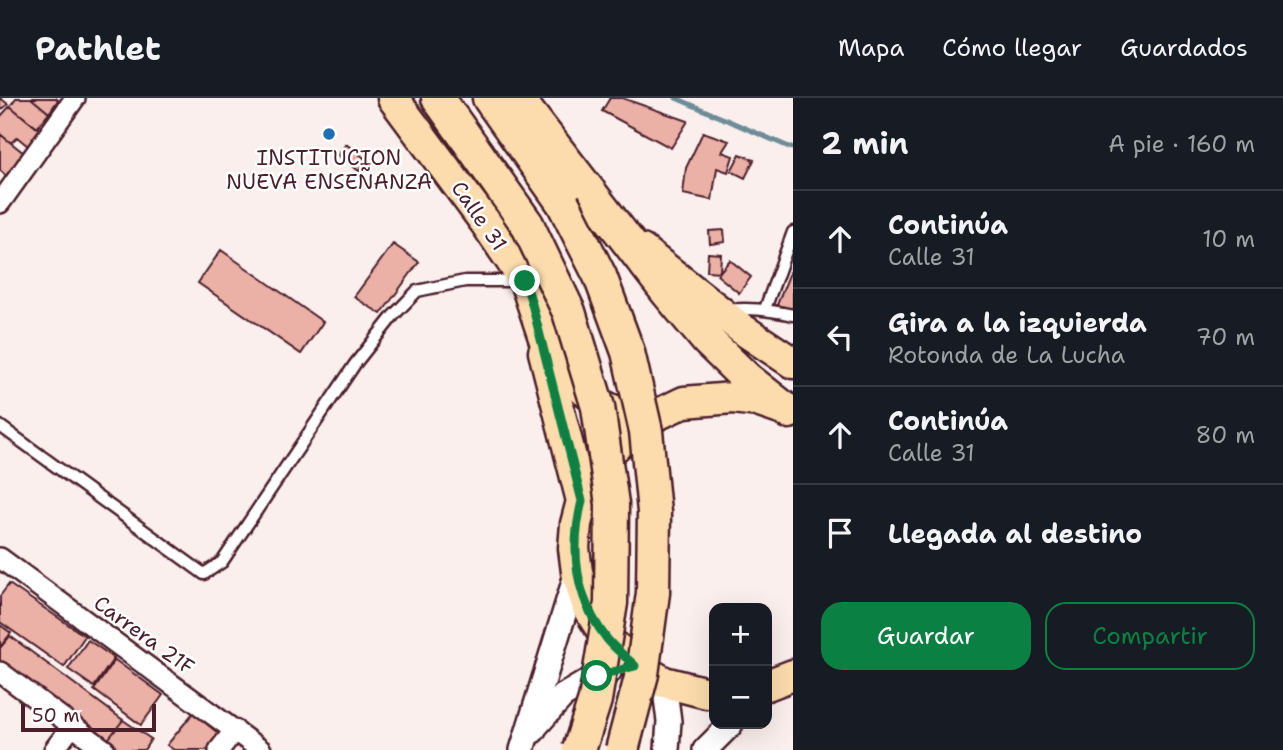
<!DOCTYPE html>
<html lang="es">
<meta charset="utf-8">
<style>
body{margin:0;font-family:"Shantell Sans",sans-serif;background:#242831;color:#f1f3f6}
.controls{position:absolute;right:21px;bottom:21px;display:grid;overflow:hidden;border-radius:14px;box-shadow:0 7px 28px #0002}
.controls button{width:63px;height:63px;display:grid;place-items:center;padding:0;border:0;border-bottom:2px solid #363941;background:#171b24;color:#f1f3f6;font:35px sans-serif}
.scale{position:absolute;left:21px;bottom:18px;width:135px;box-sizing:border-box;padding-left:7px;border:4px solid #4a1f2b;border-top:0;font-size:19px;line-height:24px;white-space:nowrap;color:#4a1f2b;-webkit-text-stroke:5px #fff;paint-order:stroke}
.stop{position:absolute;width:21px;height:21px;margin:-16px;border:5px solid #0b8043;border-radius:50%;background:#fff}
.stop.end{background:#0b8043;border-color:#fff;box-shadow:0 2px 7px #0008}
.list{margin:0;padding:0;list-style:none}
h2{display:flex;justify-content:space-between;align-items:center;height:91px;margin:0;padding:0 28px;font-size:30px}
h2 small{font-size:23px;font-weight:400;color:#9ea1a6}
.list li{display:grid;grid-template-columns:46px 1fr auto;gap:21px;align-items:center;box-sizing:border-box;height:98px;padding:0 28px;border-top:2px solid #363941}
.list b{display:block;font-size:26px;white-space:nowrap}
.list p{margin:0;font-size:23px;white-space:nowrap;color:#9ea1a6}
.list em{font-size:23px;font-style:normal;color:#9ea1a6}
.actions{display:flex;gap:14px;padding:21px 28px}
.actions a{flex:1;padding:16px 0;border:2px solid #0b8043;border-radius:21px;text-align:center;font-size:24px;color:#0b8043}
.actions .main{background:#0b8043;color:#fff}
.icon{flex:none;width:38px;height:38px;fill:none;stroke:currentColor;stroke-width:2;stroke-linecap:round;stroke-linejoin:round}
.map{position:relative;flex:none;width:793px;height:652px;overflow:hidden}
header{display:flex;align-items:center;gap:42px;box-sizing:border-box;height:98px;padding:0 35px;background:#171b24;border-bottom:2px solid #363941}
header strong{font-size:33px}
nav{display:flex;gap:38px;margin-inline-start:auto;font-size:24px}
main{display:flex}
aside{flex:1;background:#171b24}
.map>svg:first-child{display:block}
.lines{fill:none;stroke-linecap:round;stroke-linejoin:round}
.stream{stroke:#6d8c98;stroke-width:5}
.building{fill:#ebb1a7;stroke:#4a1f2b;stroke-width:2}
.service-casing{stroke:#4a1f2b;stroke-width:15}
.minor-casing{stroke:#4a1f2b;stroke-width:24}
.tertiary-casing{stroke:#4a1f2b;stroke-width:28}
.primary-casing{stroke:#4a1f2b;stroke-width:35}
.trunk-casing{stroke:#4a1f2b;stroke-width:37}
.service{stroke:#fff;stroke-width:10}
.minor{stroke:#fff;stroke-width:19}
.tertiary{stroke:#fff;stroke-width:23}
.primary{stroke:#fcdcac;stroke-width:30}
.trunk{stroke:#fcdcac;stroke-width:32}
.trunk-bridge-casing{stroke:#4a1f2b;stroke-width:37;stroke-linecap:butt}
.trunk-bridge{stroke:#fcdcac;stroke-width:32}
.route{stroke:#0b8043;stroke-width:9}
.poi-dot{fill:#1f6fb2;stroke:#fff;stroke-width:2.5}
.labels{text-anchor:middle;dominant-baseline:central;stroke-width:5;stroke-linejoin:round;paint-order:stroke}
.poi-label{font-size:21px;fill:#4a1f2b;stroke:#fff}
.street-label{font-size:21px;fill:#4a1f2b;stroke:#fff}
</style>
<header>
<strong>Pathlet</strong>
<nav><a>Mapa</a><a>Cómo llegar</a><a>Guardados</a></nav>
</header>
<main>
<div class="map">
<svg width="793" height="652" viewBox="0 0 793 652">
<rect width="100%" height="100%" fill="#fbefed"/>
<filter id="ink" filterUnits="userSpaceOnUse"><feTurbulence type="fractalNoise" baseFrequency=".0143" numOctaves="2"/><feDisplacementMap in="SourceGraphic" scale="14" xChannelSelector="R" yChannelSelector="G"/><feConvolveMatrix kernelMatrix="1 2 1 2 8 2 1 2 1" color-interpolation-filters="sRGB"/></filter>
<g filter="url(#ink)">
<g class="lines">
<path class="stream" d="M676,0L789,49L793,50"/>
</g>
<path class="building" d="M0,0L8,6L0,13Z
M16,0H31L49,15L37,30L10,8Z
M31,0H56L58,2L49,15Z
M610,0H622L688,23L671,50L602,13Z
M10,8L41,33L28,48L17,39L11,45L0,36V19Z
M703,34L729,43L722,54L733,58L728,74L717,70L712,102L683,96L686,70Z
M0,36L25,56L6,78L0,72Z
M346,46L367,62L359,73L338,57Z
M740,56L754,62L745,80L731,73Z
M724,132L725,144L710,146L709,133Z
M393,146L419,164L381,216L354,199Z
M221,152L323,224L301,256L198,185Z
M708,155L721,156L720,174L707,173Z
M730,162L751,179L739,195L717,177Z
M793,167V213L777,207Z
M9,486L85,538L64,569L0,524V498Z
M0,527L11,535L0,549Z
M10,538L123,622L103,648L0,570V550Z
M88,542L114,560L94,589L68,571Z
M115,562L163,597L141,627L94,592Z
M193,615L223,639L212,652H174L167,647Z
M123,622L151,641L144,652H108L103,648Z"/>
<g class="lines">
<defs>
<path id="service" d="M765,211L793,134
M728,212C751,209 771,212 793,217
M0,328L204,476L222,464L355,266L393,218L417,193L465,183H517"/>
<path id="minor" d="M0,105L75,0
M0,460L261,652
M0,574L105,652
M54,652L72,628
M219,652L235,632"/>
<path id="tertiary" d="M664,584L669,623L667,652
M533,633L536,628L563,598L597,578L609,574
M522,652L577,474
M705,652L731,626"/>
<path id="primary" d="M393,0L485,124L525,183L546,246L570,280L602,307L640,325
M642,152L742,231L793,265
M544,254L582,403
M767,587L793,577
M714,594L707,595L664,584L635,567L608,542L588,510L577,474L574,450L576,426L582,403L604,359L640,325L684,304L733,300L757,303L786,313"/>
<path id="trunk" d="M438,0L527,126
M489,0L563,105
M517,0L667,194L707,242L746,280L789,314"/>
</defs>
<use href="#service" class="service-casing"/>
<use href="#minor" class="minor-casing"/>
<use href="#tertiary" class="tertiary-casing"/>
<use href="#primary" class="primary-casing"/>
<use href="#trunk" class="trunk-casing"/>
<use href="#service" class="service"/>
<use href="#minor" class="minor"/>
<use href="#tertiary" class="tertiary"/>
<use href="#primary" class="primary"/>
<use href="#trunk" class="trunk"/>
<defs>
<path id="trunk-bridge" d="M563,105L600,178L628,254L646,333L654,414L653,495L642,576L622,652
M527,126L569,214L598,309L612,406L611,505L595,602L579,652"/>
</defs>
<use href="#trunk-bridge" class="trunk-bridge-casing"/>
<use href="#trunk-bridge" class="trunk-bridge"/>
</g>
</g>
<g class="lines" filter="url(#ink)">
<path class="route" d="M525,183L532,206L582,403C570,452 575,500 607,541C615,551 626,559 635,568L597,578"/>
</g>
<circle class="poi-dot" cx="329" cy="36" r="7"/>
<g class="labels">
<g class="poi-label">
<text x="329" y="60">INSTITUCION<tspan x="329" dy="24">NUEVA ENSEÑANZA</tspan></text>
</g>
<g class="street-label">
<text transform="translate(479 118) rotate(55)">Calle 31</text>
<text transform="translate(144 537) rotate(36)">Carrera 21F</text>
</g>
</g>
</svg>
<div class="controls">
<button>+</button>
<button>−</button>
</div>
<div class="scale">50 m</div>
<div class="stop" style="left:597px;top:578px"></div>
<div class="stop end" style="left:525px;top:183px"></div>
</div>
<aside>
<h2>2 min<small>A pie · 160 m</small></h2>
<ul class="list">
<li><svg class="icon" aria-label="ahead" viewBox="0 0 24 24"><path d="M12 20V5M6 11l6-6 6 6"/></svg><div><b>Continúa</b><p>Calle 31</p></div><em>10 m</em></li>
<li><svg class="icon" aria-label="left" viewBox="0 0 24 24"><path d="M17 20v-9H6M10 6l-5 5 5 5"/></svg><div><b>Gira a la izquierda</b><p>Rotonda de La Lucha</p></div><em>70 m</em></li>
<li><svg class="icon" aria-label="ahead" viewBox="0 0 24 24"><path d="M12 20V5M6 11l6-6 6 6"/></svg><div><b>Continúa</b><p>Calle 31</p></div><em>80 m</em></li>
<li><svg class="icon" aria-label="arrive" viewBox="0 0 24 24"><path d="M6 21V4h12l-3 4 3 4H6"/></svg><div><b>Llegada al destino</b></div></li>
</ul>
<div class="actions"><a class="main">Guardar</a><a>Compartir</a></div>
</aside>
</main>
